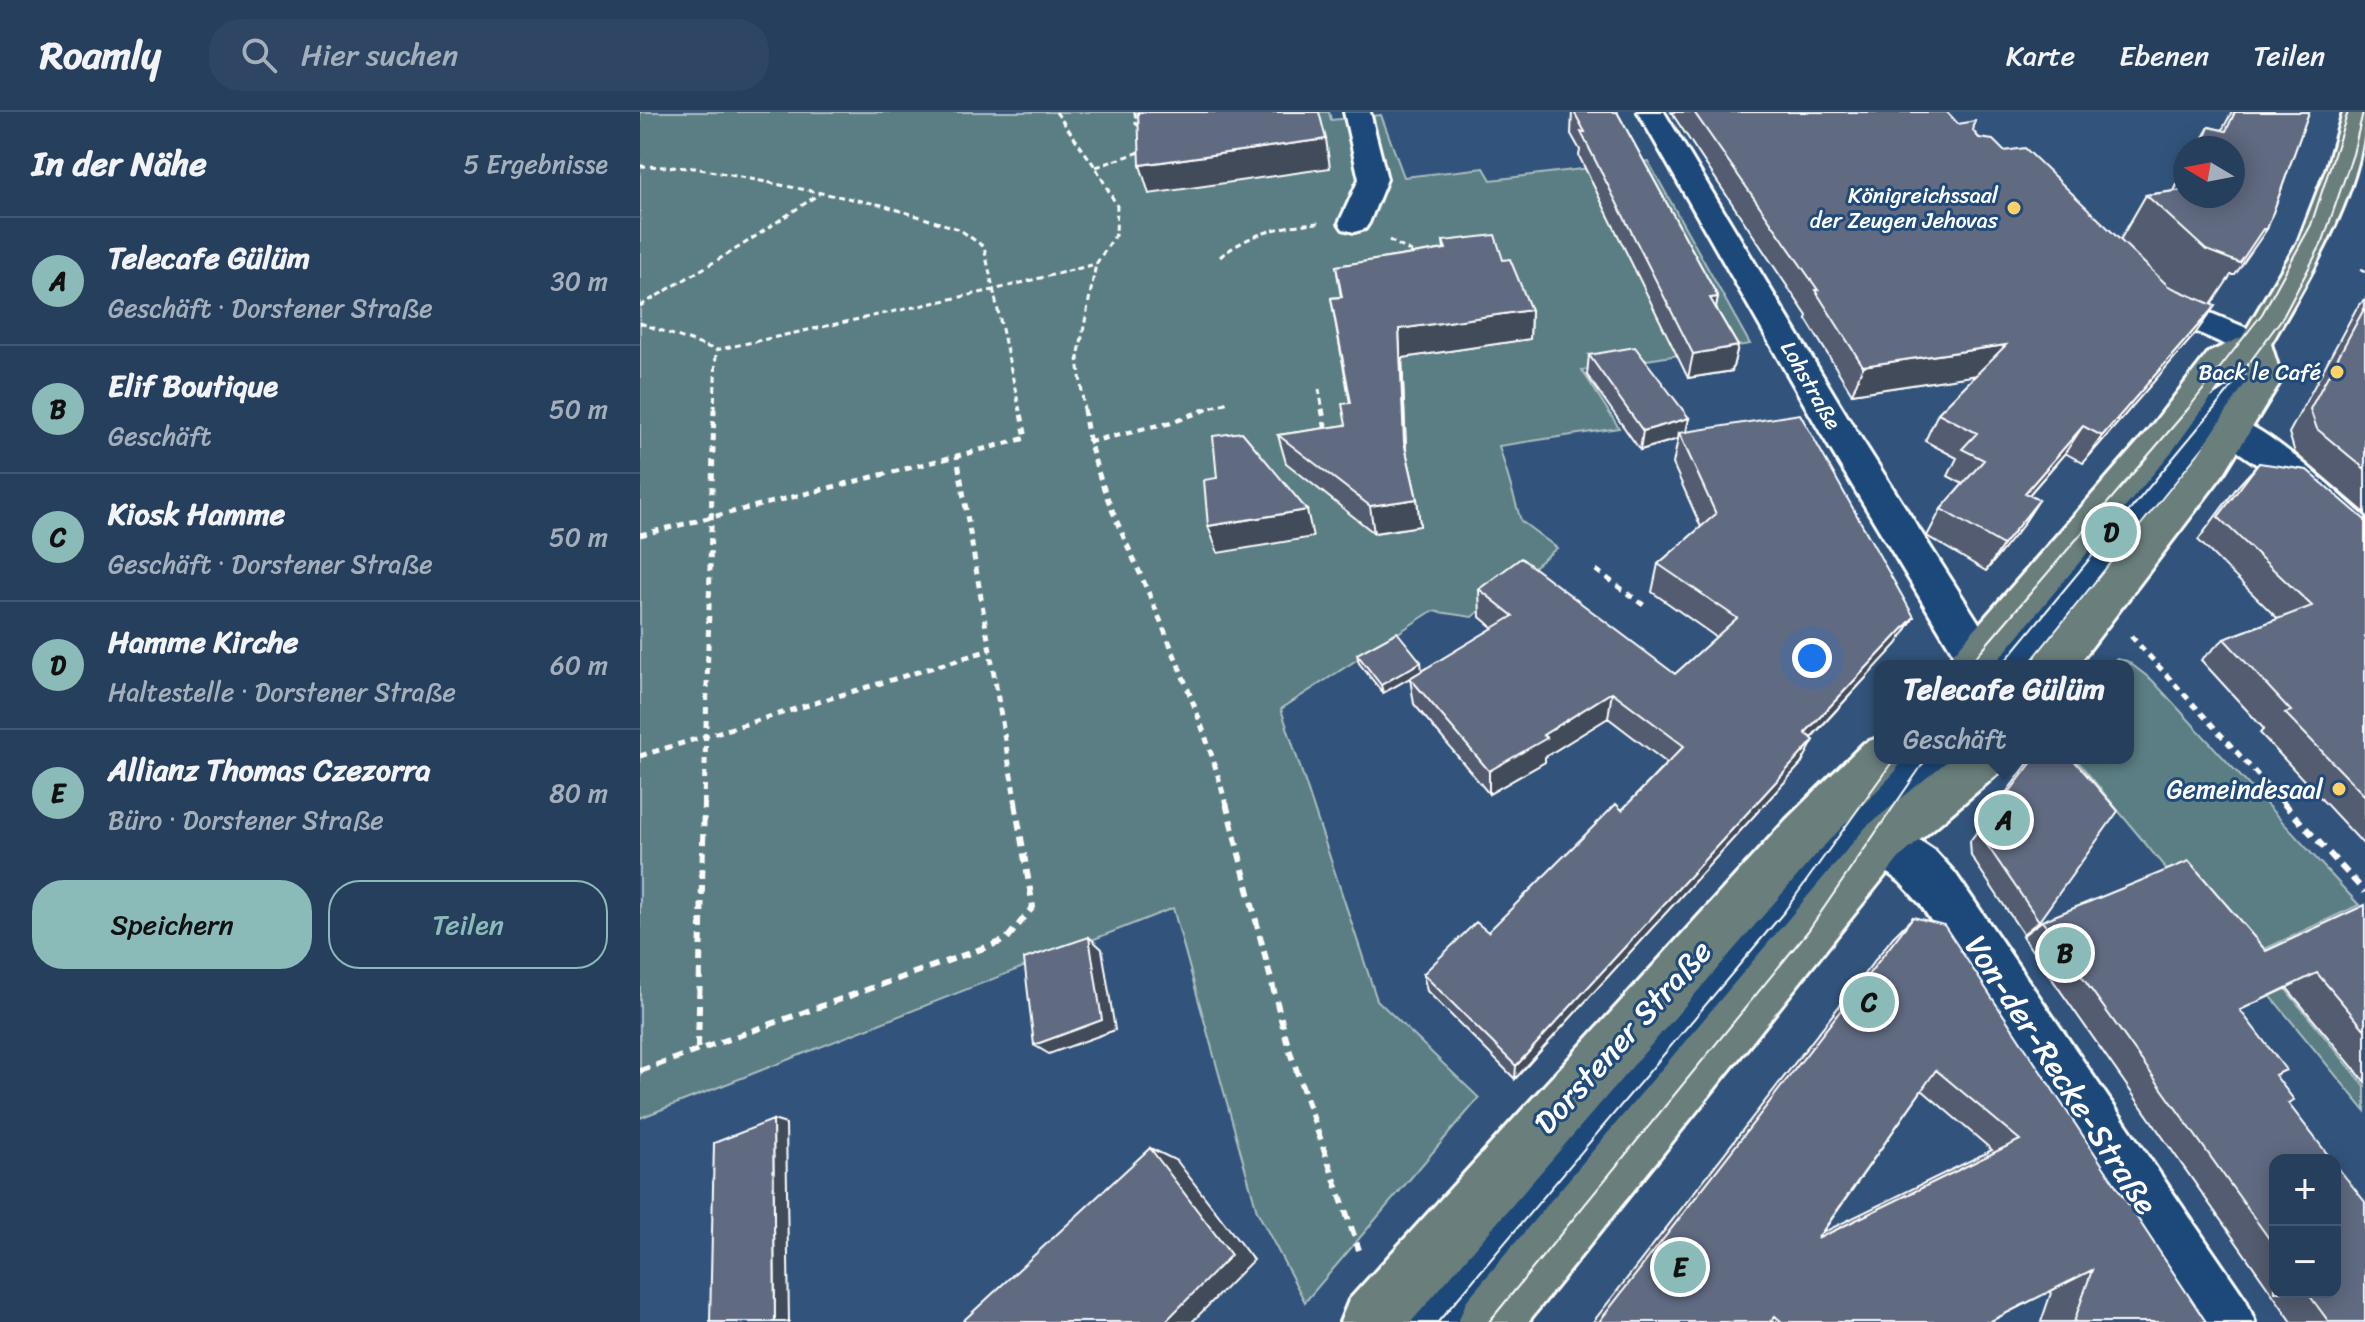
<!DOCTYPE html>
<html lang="de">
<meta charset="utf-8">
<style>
body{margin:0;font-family:Sriracha,sans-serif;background:#2e4663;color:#f1f3f6}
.controls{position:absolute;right:24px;bottom:24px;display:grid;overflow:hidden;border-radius:16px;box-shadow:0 4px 20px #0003}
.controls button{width:72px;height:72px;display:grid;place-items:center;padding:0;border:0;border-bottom:2px solid #425872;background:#263f5d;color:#f1f3f6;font:40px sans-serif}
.compass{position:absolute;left:1533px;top:24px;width:72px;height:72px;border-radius:50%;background:#263f5d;box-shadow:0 4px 20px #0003;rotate:280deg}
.you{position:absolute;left:1172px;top:546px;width:28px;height:28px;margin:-20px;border:6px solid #fff;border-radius:50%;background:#1a73e8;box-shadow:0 0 0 12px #1a73e833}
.badge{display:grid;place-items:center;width:52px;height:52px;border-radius:50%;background:#8bbbb9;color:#111;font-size:26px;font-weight:700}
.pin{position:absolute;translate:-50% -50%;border:4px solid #fff;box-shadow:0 2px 8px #0006}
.popup{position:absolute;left:1234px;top:548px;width:260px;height:104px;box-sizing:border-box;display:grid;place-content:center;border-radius:16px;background:#263f5d;filter:drop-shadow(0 2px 6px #0005);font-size:26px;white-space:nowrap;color:#a4afbc}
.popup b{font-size:30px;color:#f1f3f6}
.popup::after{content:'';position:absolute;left:50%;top:100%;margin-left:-16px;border:16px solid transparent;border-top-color:#263f5d}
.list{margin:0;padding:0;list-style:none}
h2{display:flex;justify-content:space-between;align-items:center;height:104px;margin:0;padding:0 32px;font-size:34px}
h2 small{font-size:26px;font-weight:400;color:#a4afbc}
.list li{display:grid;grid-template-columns:52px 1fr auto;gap:24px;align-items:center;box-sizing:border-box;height:128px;padding:0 32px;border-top:2px solid #425872}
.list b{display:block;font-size:30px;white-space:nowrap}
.list p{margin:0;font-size:26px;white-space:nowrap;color:#a4afbc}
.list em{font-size:26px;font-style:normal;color:#a4afbc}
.actions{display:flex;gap:16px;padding:24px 32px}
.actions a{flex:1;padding:18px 0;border:2px solid #8bbbb9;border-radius:32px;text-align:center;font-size:28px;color:#8bbbb9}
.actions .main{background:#8bbbb9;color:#111}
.icon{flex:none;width:44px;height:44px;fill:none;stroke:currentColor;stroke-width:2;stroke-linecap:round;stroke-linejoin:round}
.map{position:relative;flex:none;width:1725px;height:1210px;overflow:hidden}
header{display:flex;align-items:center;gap:48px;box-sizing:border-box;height:112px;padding:0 40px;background:#263f5d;border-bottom:2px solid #425872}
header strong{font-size:38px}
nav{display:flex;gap:44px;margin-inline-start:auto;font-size:28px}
.search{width:560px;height:72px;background:#2e4663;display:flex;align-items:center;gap:20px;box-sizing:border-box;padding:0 28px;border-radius:32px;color:#a4afbc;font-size:30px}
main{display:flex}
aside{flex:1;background:#263f5d}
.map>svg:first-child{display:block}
.green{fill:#5a7e83;stroke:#acbec1;stroke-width:2}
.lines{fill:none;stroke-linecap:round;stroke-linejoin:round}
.minor-casing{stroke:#fff;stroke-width:6}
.major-casing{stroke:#fff;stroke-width:6}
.path-far2{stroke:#fff;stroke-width:3;stroke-dasharray:6 4;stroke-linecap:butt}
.path-far1{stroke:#fff;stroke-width:5;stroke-dasharray:7 6;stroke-linecap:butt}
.path{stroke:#fff;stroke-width:6;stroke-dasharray:10 7;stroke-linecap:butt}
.minor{fill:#1f4a7a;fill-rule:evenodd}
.major{fill:#6b7f7c;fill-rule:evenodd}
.tram{stroke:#fff;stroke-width:2}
.wall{fill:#535c6f;stroke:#fff;stroke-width:2;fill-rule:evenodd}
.shaded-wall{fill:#434b5a;stroke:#fff;stroke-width:2}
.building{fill:#606b81;stroke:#fff;stroke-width:2;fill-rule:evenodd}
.poi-dot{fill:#ffd166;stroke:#1f4a7a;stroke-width:3}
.labels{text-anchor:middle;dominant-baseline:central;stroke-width:6;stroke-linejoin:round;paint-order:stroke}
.far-poi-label{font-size:22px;fill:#fff;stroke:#1f4a7a;text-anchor:end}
.far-street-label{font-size:22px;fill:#fff;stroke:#1f4a7a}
.poi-label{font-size:26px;fill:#fff;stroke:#1f4a7a;text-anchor:end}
.near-street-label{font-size:32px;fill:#fff;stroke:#1f4a7a}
</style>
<header>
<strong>Roamly</strong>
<div class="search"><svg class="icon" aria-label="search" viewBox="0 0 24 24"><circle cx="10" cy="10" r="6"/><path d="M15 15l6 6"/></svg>Hier suchen</div>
<nav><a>Karte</a><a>Ebenen</a><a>Teilen</a></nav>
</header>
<main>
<aside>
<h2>In der Nähe<small>5 Ergebnisse</small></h2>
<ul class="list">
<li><span class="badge">A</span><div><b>Telecafe Gülüm</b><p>Geschäft · Dorstener Straße</p></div><em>30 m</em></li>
<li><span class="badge">B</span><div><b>Elif Boutique</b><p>Geschäft</p></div><em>50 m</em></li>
<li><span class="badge">C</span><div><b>Kiosk Hamme</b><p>Geschäft · Dorstener Straße</p></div><em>50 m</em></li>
<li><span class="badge">D</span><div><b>Hamme Kirche</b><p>Haltestelle · Dorstener Straße</p></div><em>60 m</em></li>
<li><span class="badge">E</span><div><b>Allianz Thomas Czezorra</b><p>Büro · Dorstener Straße</p></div><em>80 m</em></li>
</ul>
<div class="actions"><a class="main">Speichern</a><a>Teilen</a></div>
</aside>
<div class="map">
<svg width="1725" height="1210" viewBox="0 0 1725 1210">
<rect width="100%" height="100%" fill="#32547c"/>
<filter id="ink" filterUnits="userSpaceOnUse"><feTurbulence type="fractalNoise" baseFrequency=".0125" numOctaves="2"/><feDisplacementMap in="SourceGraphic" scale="16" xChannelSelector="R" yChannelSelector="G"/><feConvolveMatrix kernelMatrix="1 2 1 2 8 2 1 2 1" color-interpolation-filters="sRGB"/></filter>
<g filter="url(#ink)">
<path class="green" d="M0,0H689L691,8L741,3L764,65L844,56L851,68L1008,49L1110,232L942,258L979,316L859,334L881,409L917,436L832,505L792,499L641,597L737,888L839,986L665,1190L617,1099L533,796L0,1006Z
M1476,547L1487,549L1512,568L1719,793L1616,841L1725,974V999L1435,646H1488V554H1468Z"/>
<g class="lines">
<defs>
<path id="minor" d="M704,0H730L747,67L729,111L725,117L714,120L703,117L699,111L719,67Z
M998,0H1024L1210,309L1353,533L1554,297L1613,259L1625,256L1637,259L1642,267L1637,275L1589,308C1617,303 1701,385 1725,405V442L1711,437L1616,352L1581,328L1576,318L1386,554H1321L1179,318Z
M1511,171L1522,174L1534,186L1626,224L1631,232L1626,240L1614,243L1602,240L1512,200L1495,181L1500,174Z
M1240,632V646H1310L1284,686L1270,722L1294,738L1315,761L1606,1188L1615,1210H1548L1281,793L1260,770L1226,745L1220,732L1162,817L837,1210H767L776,1188L1126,783Z"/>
<path id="major" d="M1703,0H1725C1725,77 1668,167 1631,232L1642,267L1584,361L1437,554H1392L1398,542L1558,343L1608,267L1603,251L1592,257L1533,338L1353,554H1307L1313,542L1507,320L1568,241L1602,225L1658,130L1687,55Z
M1240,625V646H1262L1256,659L1180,738L771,1210H700L709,1188L1146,708L1224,631Z
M1311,646H1367L1360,660L1260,745L888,1210H818L827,1188L1226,715Z"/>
</defs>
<use href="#minor" class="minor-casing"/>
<use href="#major" class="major-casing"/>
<path class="path-far2" d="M416,0L456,56L477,94L476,122L456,152L438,246L444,299
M495,0L496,12L502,15
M0,54L55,56L242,93L319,117L344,135L380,299
M456,55L503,39
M749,128L779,144
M580,145C608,122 643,113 679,111
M1721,158L1725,160
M0,194L101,134L179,82
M0,211L76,238L353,178L456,152
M679,277L683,299
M74,299L76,238
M562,299L588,290"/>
<path class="path-far1" d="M444,297C453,372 490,434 518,503C543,564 570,629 586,693
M682,297L686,319
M448,330L530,311L567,297
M0,423L317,344
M956,458L1006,495
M1491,524L1645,693
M0,644L350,538
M64,693L74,297
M376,693L317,344L386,326L380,297"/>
<path class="path" d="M586,691L648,934L719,1138
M1643,691L1725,780
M58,936L64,691
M0,959L366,828L393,795L375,691"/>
<use href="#minor" class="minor"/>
<use href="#major" class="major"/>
<path class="tram" d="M1328,554L1548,297L1622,202L1671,113L1708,0
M1361,554L1587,281L1643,205L1683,129L1713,42L1723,0
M798,1210L1144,800L1255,646
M849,1210L1168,819L1287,646"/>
</g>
<path class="wall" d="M932,0H977L1078,185L1076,196L1098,234L1092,259L1048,266L939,44L940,38L931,22Z
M1031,0H1307L1318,12L1333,19L1339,26L1364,39L1480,128L1506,83L1534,79L1545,56V84L1593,36H1557L1569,15L1582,18L1592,0H1669L1627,117L1595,163H1591L1571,193L1555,222L1443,351L1425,341L1389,383L1399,388L1382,414L1346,459L1287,424L1301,397L1323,372L1308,364L1317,346L1285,329L1298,301L1336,263L1212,282L1166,207L1167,204Z
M803,129L863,148L891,198L890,227L762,246L766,339L777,387L780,414L734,421L646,351L638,323L706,313L710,291L691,186L701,185L696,154L804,137Z
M1725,187V401L1655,341L1649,321L1716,197Z
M949,243L1049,306L1046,320L1274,505L1257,532L1171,626L1161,652L875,967L787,879L783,862L848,820L982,698L1027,651L968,606L905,645V650L849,682L774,592L770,566L743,581L719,551L717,542L782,559L853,516L840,505L839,477L1035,562L1076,525L1012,480L1018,452L1061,415L1033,352L1038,327L1000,338L947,263Z
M1619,351L1725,408V734L1620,621L1624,617L1561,548L1584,527L1638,507L1558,428L1598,374Z
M1392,646H1432L1399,809L1383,822L1331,744L1330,729Z
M1725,793V970L1647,876L1600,898L1648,991L1635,1048V1180H1695L1725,1210H1652L1382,824L1402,809L1626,839Z
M1273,805L1566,1210H1401L1412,1178L1349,1210H953L1253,825ZM1282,978L1352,1038L1182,1121Z"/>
<path class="shaded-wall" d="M686,27L690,56L509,82L500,53Z
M1078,185L1073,210L1070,186Z
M1575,194L1555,222L1443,351L1462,324Z
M891,198L890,227L762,246L767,357L764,330L759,217Z
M1366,233L1351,261L1212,282L1223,254Z
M1098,234L1092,259L1048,266L1053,242Z
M1049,306L1045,325L1039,321L1038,327L1000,338L1003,319Z
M1443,314L1425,341L1368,407L1385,381Z
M777,387L780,414L734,421L730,394Z
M1399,388L1382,414L1346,459L1363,433Z
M667,398L673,425L578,441L568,414Z
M1274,505L1257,532L1152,646L1165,621Z
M781,550L782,559L743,581L741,573Z
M972,580L968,606L905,645V650L849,682V659L903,623Z
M1174,628L1161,652L875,967L876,954Z
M449,825L462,837L475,918L409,942L394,933Z
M133,1008L146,1012L149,1210H135Z
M510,1036L537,1049L613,1148L552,1210H525Z"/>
<path class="building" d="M498,0H679L686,27L500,53Z
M934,0H977L1078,185L1070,186L1098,234L1053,242L941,20H945Z
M1054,0H1307L1318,12L1335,9L1333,19L1339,26L1353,28L1364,39L1385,36L1528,174L1575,194L1462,324L1443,314L1385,381L1399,388L1363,433L1301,397L1344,348L1322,337L1337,321L1298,301L1366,233L1223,254L1175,178H1178Z
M1595,0H1669L1627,117H1623L1600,151L1566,138L1506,83L1543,78L1545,73V84H1593V36H1561L1569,15L1586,19Z
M855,123L863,148L870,147L891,198L759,217L764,330L777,387L730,394L638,323L706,313L702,292L711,291L691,186L702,185L696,154L806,137L803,129Z
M1725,195V357L1677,317L1670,297Z
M995,235L1049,306L1003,319L949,243Z
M1160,302L1274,505L1165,621L1174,628L876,954L783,862L836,810L848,820L976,692L982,698L1044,634L972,580L903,623L907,626L849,659L770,566L873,504L839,477L881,446L1035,562L1097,506L1018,452L1076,402L1039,321Z
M602,320L667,398L568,414L564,368L577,366L573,324Z
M1619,351L1667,358L1725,408V684L1645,601L1651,599L1584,527L1672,494L1578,405Z
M757,520L781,550L741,573L717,542Z
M1395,646H1432L1478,699L1399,809L1345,730L1344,714Z
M1549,749L1626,839L1725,793V918L1677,861L1600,898L1646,958L1635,963L1654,988L1648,991L1692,1048H1635V1135L1402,809Z
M1273,805L1304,813L1566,1210H1434L1452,1158L1349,1210H1142L1135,1204L1130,1210H959ZM1296,958L1380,1028L1177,1127Z
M449,825L462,908L394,933L384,847Z
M133,1008L135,1210H70L74,1031Z
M510,1036L591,1143L525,1210H322Z
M1695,1052L1725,1090V1210H1689L1667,1180H1695Z"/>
</g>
<g class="poi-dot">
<circle cx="1374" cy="96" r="8"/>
<circle cx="1697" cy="260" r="8"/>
<circle cx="1699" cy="677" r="8"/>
</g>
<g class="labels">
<g class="far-poi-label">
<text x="1358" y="83">Königreichssaal<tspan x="1358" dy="25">der Zeugen Jehovas</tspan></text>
<text x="1681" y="260">Back le Café</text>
</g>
<g class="far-street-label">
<text transform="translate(1171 273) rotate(60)">Lohstraße</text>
</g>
<g class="poi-label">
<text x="1683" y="677">Gemeindesaal</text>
</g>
<g class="near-street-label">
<text transform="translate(983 925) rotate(-48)">Dorstener Straße</text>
<text transform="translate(1421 963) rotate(57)">Von-der-Recke-Straße</text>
</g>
</g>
</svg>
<div class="controls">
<button>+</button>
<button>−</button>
</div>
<svg class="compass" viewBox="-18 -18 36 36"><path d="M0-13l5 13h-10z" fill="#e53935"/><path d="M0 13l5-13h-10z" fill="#a4afbc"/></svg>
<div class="you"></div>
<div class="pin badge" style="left:1364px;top:708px">A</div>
<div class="popup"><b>Telecafe Gülüm</b>Geschäft</div>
<div class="pin badge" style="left:1425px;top:841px">B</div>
<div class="pin badge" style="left:1229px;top:890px">C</div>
<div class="pin badge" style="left:1471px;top:420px">D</div>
<div class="pin badge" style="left:1040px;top:1155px">E</div>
</div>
</main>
